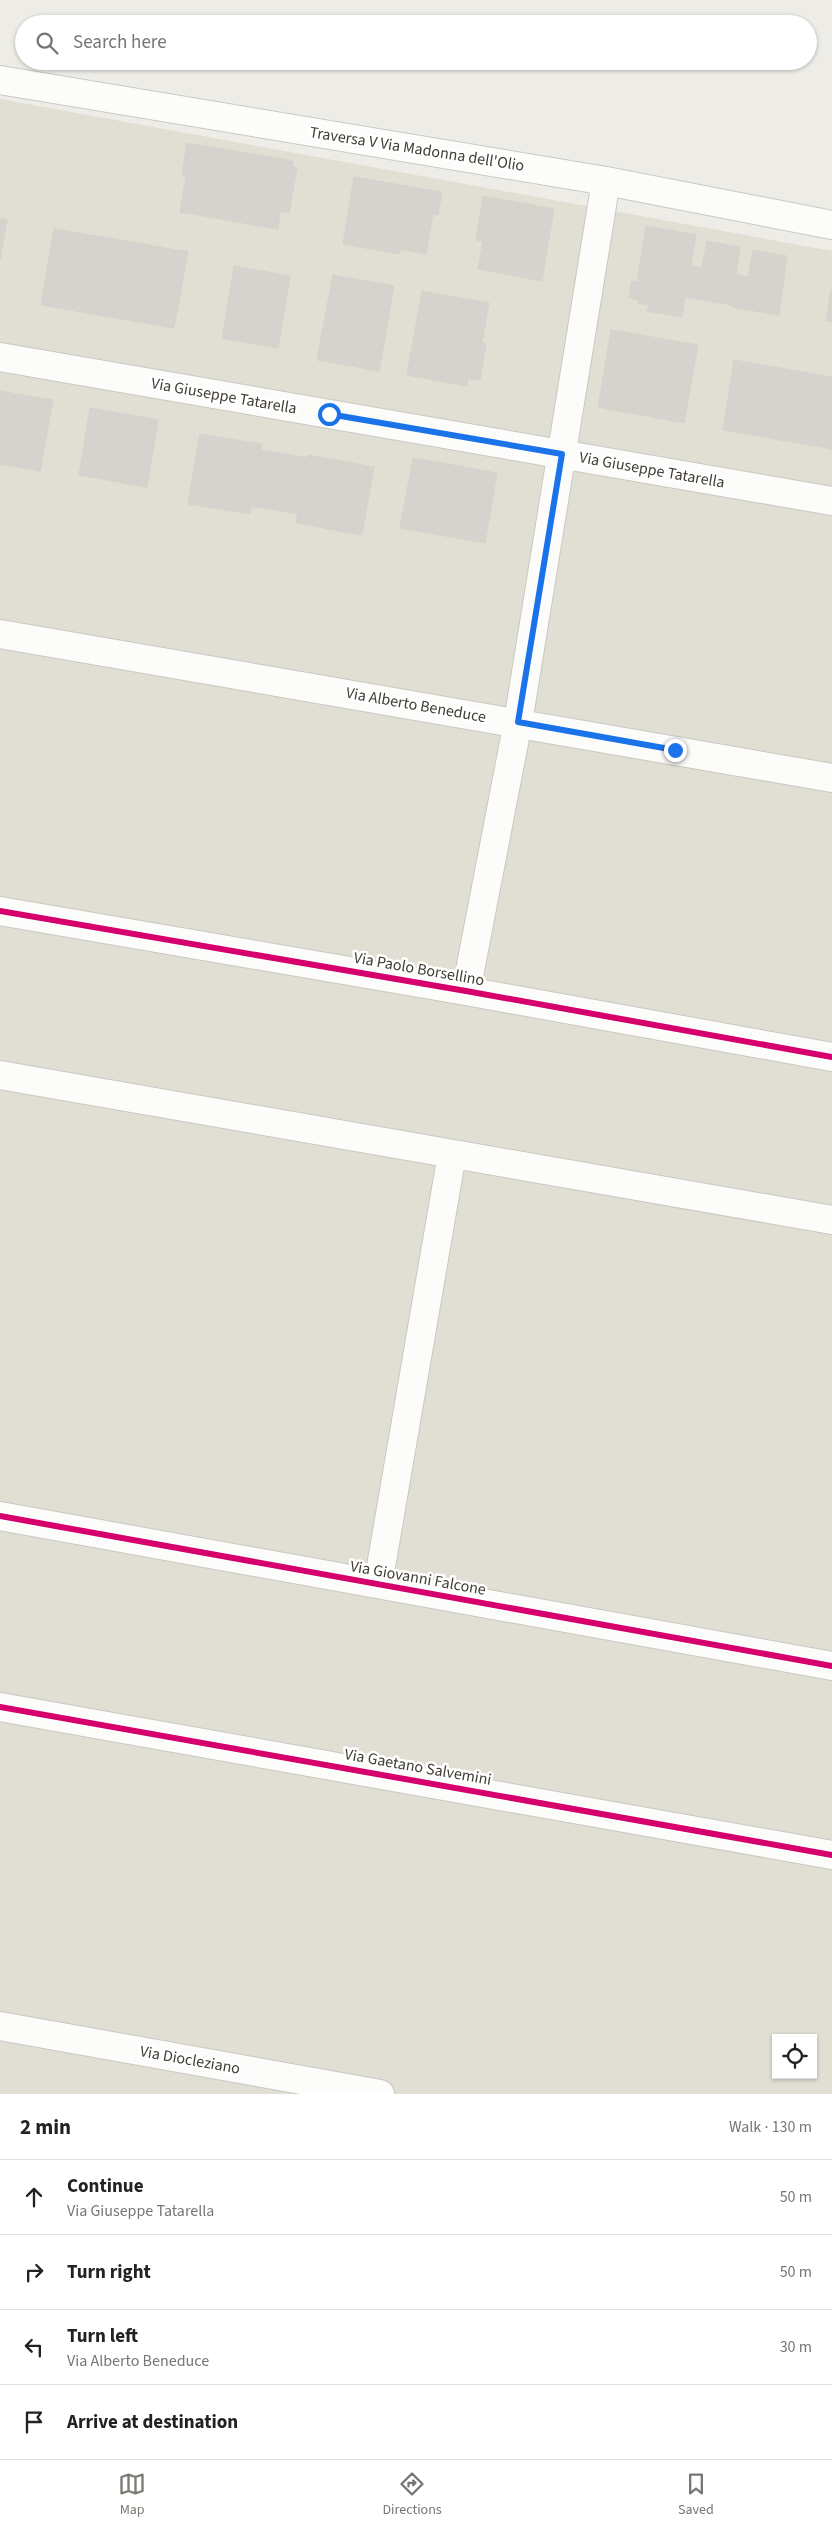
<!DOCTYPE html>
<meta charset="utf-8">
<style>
body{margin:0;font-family:"Source Sans 3",sans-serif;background:#f6f6f6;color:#222}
.controls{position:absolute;right:15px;bottom:15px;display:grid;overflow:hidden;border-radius:0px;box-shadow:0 1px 4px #0004}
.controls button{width:45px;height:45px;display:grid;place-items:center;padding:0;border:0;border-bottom:1px solid #e0e0e0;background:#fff;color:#222;font:25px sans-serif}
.stop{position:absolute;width:15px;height:15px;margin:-11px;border:4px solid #1a73e8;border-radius:50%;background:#fff}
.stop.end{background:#1a73e8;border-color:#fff;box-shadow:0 1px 5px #0008}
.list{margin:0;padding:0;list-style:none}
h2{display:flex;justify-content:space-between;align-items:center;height:65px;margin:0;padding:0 20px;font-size:21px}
h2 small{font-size:16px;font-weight:400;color:#767676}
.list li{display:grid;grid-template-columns:32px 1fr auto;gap:15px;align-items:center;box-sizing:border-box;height:75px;padding:0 20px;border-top:1px solid #e0e0e0}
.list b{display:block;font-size:19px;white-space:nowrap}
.list p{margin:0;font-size:16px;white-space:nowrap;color:#767676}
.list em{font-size:16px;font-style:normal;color:#767676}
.icon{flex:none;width:28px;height:28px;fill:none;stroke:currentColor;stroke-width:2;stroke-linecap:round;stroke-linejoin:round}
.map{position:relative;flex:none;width:832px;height:2094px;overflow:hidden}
.search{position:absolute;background:#fff;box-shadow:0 1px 4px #0004;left:15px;right:15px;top:15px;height:55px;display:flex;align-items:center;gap:12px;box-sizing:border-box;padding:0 18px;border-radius:28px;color:#767676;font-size:19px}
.sheet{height:365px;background:#fff}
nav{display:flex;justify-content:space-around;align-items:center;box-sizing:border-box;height:70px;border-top:1px solid #e0e0e0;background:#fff;font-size:14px;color:#767676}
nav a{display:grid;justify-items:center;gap:2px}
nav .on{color:#7d7a72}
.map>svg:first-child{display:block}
.residential{fill:#e1ded4;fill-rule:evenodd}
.building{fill:#d5d3cd;stroke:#d5d2cc}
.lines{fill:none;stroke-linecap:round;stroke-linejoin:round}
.minor-casing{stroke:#c9c8c2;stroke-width:30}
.minor{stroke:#fcfcfb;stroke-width:28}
.cycleway-casing{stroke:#fff;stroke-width:9}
.cycleway{stroke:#d6006c;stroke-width:6}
.route{stroke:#1a73e8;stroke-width:6}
.labels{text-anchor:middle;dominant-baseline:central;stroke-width:5;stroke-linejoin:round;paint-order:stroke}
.street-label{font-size:16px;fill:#413d34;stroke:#fff}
</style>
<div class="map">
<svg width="832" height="2094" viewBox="0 0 832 2094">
<rect width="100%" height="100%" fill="#edece6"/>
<path class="residential" d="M0,99L832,251V1048L0,902Z
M0,922L832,1068V2094H0ZM776,2038H813V2075H776Z"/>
<path class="building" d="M187,143L293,161L292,167L297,168L289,213L280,211L278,229L180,212L186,176L182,175Z
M354,177L442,192L438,215L433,214L426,254L400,249L399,254L343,244Z
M483,196L554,209L542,281L478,269L483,241L476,240Z
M0,218L7,220L0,260Z
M646,226L696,235L682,317L647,311L649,305L638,303L639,300L629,298L632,281L637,282Z
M54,229L119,240L106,316L41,305Z
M119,240L188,252L174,328L106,316Z
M707,241L740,247L732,305L685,297L691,266L702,268Z
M753,250L787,256L779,315L732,307L737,275L748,277Z
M234,266L290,276L278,348L222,338Z
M333,275L394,286L379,371L317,360Z
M831,290H832V322L826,321Z
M422,291L489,303L482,343L486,344L480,380L468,378L467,386L407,375Z
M611,330L698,345L684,423L598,407Z
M734,360L832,377V449L723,430Z
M0,391L53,400L40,471L0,464Z
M90,408L158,420L147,487L79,475Z
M200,434L262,444L250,514L188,504Z
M261,450L308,458L298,514L251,506Z
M308,455L374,467L362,535L296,523Z
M413,458L497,473L485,543L400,528Z"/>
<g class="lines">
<defs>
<path id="minor" d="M0,80L606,181L832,225
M0,357L832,501
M0,634L832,778
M0,911L466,991L832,1057
M466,991L518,722L606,181
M0,1075L832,1220
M0,1516L832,1666
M378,1584L452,1154
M0,1707L832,1855
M0,2026L380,2094"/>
</defs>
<use href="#minor" class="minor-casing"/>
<use href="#minor" class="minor"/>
<defs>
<path id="cycleway" d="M0,911L466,991L832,1057
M0,1516L832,1666
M0,1707L832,1855"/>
</defs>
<use href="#cycleway" class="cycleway-casing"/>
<use href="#cycleway" class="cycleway"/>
</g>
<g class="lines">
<path class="route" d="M329,414L562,454L518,722L675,750"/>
</g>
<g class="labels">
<g class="street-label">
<text transform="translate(417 149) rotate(9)">Traversa V Via Madonna dell'Olio</text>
<text transform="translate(224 396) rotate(10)">Via Giuseppe Tatarella</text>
<text transform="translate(652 470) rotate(10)">Via Giuseppe Tatarella</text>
<text transform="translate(416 705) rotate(10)">Via Alberto Beneduce</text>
<text transform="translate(419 969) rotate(10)">Via Paolo Borsellino</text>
<text transform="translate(418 1578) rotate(10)">Via Giovanni Falcone</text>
<text transform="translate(418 1767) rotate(10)">Via Gaetano Salvemini</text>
<text transform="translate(190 2060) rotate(10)">Via Diocleziano</text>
</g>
</g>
</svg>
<div class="controls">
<button><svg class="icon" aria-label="locate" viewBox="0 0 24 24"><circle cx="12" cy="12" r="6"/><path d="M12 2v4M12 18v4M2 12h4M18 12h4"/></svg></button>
</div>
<div class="stop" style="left:329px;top:414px"></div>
<div class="stop end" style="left:675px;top:750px"></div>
<div class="search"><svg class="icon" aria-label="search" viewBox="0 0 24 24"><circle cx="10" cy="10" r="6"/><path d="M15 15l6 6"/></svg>Search here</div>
</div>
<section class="sheet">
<h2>2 min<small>Walk · 130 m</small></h2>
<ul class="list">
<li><svg class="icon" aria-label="ahead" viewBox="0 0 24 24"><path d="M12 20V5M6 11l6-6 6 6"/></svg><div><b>Continue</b><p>Via Giuseppe Tatarella</p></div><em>50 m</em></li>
<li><svg class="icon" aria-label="right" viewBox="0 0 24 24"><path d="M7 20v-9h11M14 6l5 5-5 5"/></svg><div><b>Turn right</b></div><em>50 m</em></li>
<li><svg class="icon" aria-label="left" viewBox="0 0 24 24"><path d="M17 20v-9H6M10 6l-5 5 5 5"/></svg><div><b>Turn left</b><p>Via Alberto Beneduce</p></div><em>30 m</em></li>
<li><svg class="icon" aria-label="arrive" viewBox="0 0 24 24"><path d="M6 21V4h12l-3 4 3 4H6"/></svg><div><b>Arrive at destination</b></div></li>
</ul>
</section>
<nav>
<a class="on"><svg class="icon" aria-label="map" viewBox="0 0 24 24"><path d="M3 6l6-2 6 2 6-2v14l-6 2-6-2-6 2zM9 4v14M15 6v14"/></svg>Map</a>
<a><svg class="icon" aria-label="directions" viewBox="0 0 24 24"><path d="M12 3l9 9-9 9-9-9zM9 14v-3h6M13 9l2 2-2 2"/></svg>Directions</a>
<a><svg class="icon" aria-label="saved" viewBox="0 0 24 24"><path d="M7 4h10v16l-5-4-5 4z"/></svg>Saved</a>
</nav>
